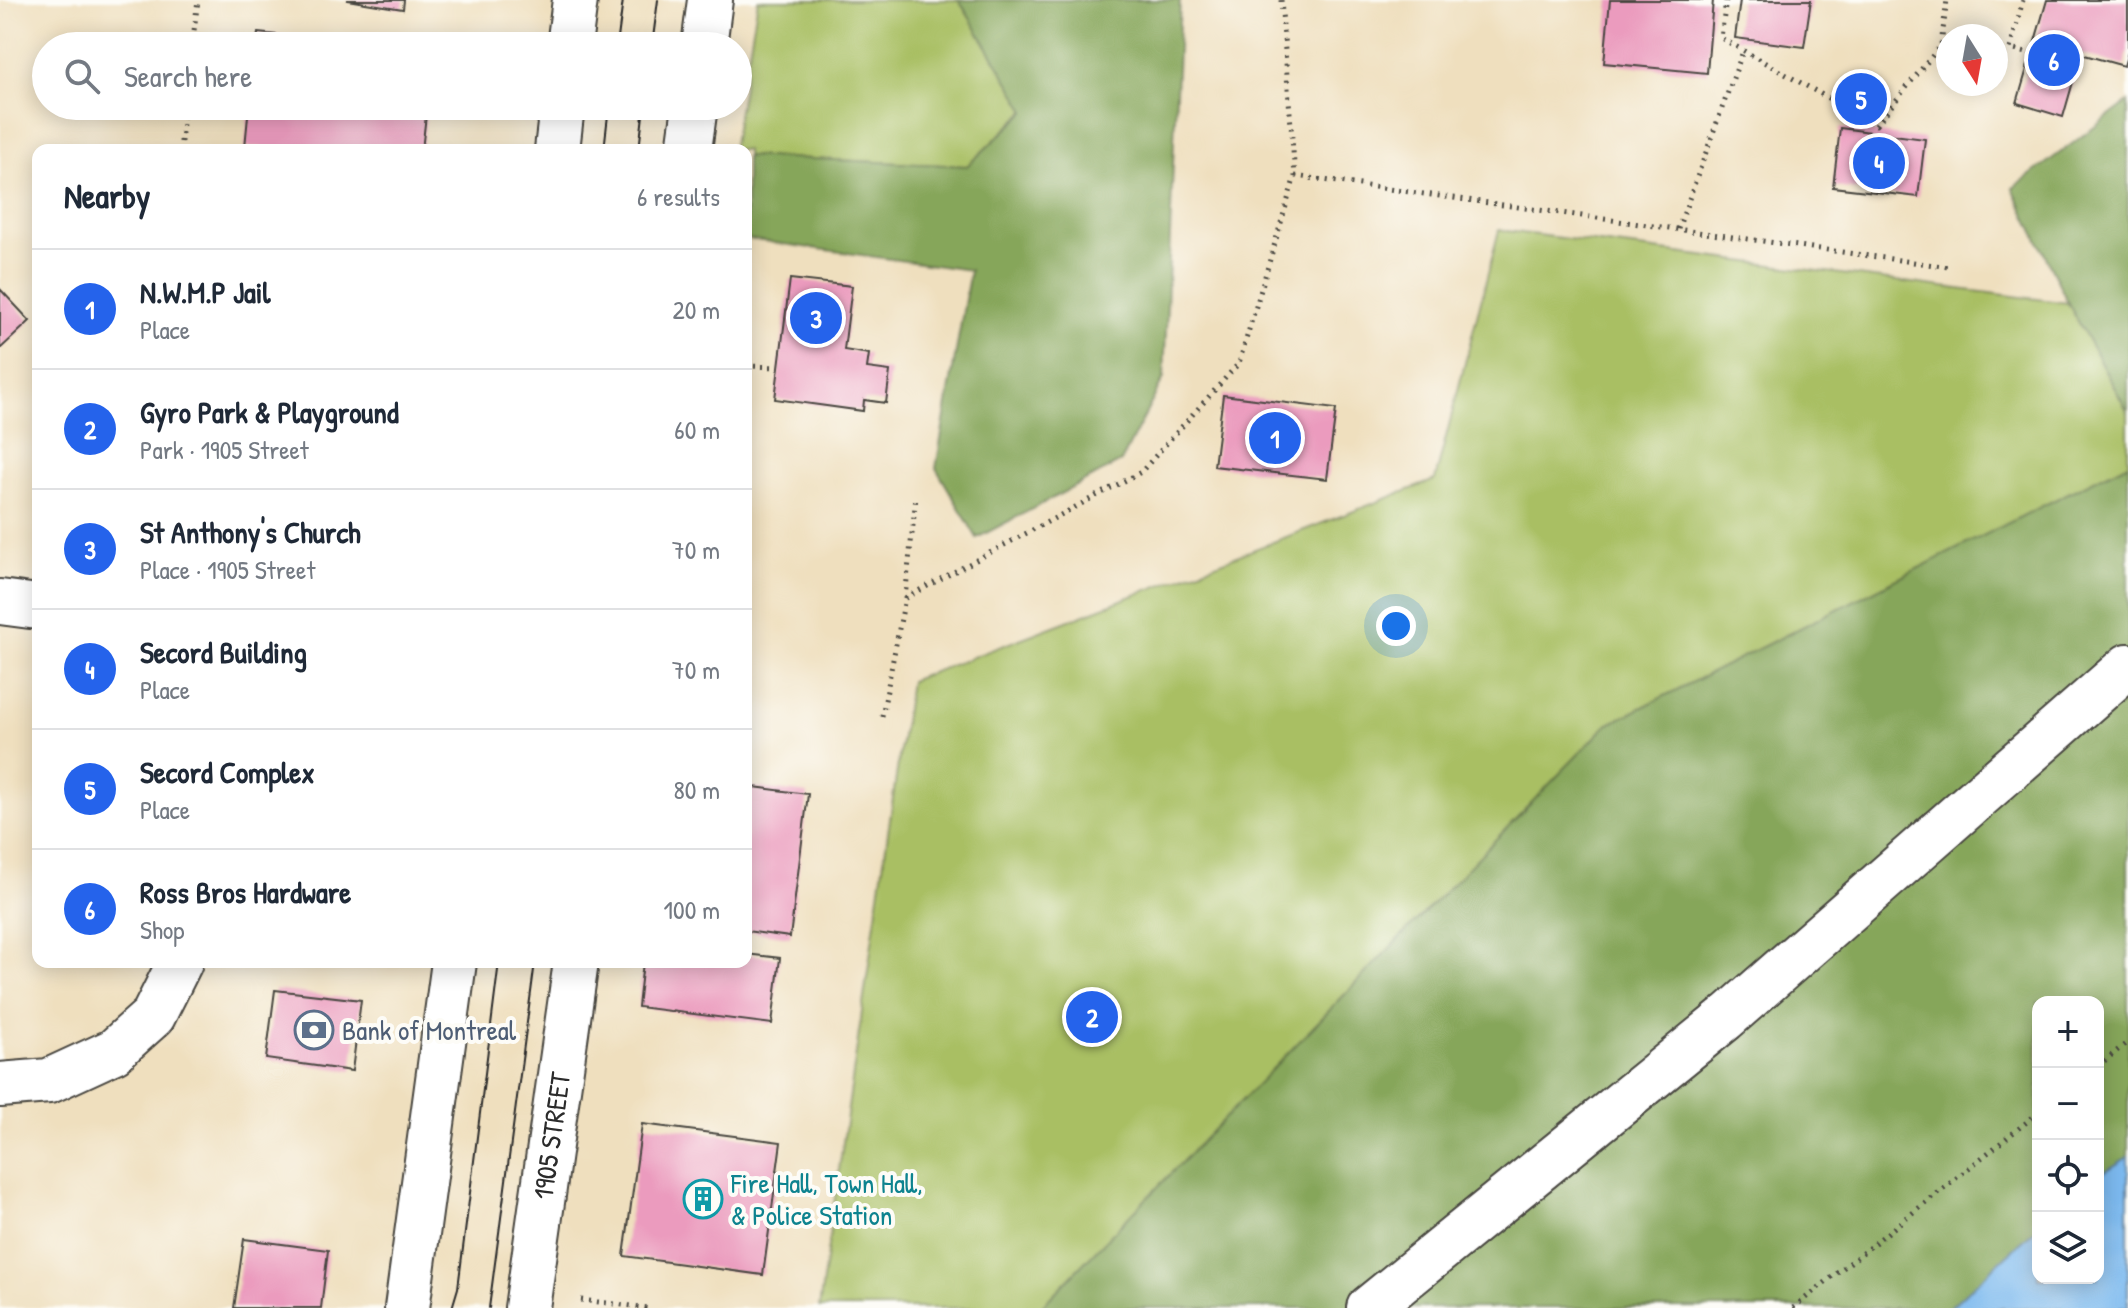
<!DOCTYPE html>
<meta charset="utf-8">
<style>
body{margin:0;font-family:"Patrick Hand",sans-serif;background:#f6f6f7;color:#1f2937}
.controls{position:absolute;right:24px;bottom:24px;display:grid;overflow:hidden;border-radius:16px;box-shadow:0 4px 20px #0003}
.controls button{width:72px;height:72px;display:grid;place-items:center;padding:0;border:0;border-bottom:2px solid #e0e1e3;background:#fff;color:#1f2937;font:40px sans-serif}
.compass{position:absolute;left:1936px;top:24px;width:72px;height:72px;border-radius:50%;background:#fff;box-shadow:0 4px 20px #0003;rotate:169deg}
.you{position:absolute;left:1396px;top:626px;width:28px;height:28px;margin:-20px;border:6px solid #fff;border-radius:50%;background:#1a73e8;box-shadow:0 0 0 12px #1a73e833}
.badge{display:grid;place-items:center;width:52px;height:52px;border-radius:50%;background:#2563eb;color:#fff;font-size:26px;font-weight:700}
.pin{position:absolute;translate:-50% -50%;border:4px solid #fff;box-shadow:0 2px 8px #0006}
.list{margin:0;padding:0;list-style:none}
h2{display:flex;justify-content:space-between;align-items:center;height:104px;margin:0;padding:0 32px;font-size:34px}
h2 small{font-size:26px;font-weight:400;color:#747a83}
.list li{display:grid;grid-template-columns:52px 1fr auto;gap:24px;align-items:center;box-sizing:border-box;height:120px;padding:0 32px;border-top:2px solid #e0e1e3}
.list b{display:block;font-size:30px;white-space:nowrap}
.list p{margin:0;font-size:26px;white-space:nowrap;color:#747a83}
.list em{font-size:26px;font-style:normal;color:#747a83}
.icon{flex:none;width:44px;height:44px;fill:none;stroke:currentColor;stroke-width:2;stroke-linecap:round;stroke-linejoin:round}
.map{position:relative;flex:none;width:2128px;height:1308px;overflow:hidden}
.search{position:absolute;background:#fff;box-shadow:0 4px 20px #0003;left:32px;top:32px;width:720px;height:88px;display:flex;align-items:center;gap:20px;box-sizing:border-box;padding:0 28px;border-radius:44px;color:#747a83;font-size:30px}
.panel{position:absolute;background:#fff;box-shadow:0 4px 20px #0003;left:32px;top:144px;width:720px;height:824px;border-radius:16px}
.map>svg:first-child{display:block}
.green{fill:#a9bf64;stroke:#6a7548;stroke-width:2}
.forest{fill:#86a65a;stroke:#586842;stroke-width:2}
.water{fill:#7cb9ef;stroke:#54728d;stroke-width:2}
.building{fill:#eb9bbe}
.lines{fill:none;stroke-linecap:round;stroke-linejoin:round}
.minor-casing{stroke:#484641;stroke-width:48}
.path{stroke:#484641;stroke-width:5;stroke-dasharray:2 6;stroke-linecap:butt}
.minor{stroke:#fff;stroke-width:44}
.tram{stroke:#2b2b2b;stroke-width:2}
.labels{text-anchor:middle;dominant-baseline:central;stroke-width:8;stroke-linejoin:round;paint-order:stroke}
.service-label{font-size:28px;fill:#4e5e75;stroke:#fdfcf7;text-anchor:start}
.street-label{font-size:28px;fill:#2b2b2b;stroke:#fdfcf7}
.culture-label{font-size:28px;fill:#0d838f;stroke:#fdfcf7;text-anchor:start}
</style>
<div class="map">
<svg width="2128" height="1308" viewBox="0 0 2128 1308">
<rect width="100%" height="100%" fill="#fdfcf7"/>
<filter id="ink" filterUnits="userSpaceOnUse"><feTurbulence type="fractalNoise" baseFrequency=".0125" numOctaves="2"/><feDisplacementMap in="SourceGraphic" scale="16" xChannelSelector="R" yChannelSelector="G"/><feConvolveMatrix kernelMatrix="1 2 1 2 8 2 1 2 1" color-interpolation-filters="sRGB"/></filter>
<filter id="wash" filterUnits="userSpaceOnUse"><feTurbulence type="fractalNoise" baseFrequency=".006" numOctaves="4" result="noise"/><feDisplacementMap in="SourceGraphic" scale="32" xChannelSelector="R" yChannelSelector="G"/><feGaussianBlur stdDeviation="1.8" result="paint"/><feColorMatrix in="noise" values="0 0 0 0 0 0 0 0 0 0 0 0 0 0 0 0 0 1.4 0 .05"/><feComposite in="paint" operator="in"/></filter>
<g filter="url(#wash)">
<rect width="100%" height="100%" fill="#efdfbe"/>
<path class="green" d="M758,0H959L1026,110L967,166L746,156V150H732Z
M1499,230L2068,303L2128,412V463L1607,725L1040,1308H819L910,681L1435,480Z"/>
<path class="forest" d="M959,0H1180L1164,378L1121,462L977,538L936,468L970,270L746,239V156L967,166L1026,111Z
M2128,102V412L2068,303L2013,188Z
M2128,463V1157L2098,1176V1002H2038V1227L1949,1308H1040L1607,725Z"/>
<path class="water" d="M2128,1157V1308H1949L2038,1227V1278H2098V1176Z"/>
<g id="blocks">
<path class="building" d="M347,0H404L403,9Z
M1610,0H1713L1707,73L1604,63Z
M1740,0H1811L1804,47L1735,38Z
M2047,0H2128V52L2124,66L2081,54L2063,117L2017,103Z
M258,33L361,44V46H256Z
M249,106H427L422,150L245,147Z
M1840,128L1925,139L1918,197L1833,187Z
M790,279L852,286L844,350L869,354L867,368L890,371L886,403L864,400L863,411L775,399Z
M0,289L30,321L0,349Z
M1223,395L1336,409L1327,479L1214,466Z
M746,786L808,794L790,937L746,931Z
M746,954L780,958L772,1024L638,1007L643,962H746Z
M275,990L361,1000L352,1071L266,1059Z
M642,1124L781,1142L763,1275L624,1256Z
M244,1239L328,1250L321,1308H234Z"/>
</g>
</g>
<g filter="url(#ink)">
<use href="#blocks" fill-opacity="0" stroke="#484641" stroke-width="2"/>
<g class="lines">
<defs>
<g id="minor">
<path d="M569,46L575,0"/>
<path d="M704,46L710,0"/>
<path d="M557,150L562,106"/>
<path d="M689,150L695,106"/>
<path d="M0,602L38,607"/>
<path d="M0,1085L49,1081L114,1051L153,1016L180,962"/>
<path d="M407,1308L454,962"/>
<path id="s1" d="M527,1308L576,962"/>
<path d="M1369,1308L1725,1019L2128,666"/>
</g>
</defs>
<use href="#minor" class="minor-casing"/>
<path class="path" d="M1726,0L1721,38L1876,125L1941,45L1947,0
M2023,0L2010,49L2031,54
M192,46L198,0
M180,150L185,106
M1295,176L1949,267
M1678,229L1743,51
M746,366L778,367
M905,598L1141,472L1239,363L1295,176L1281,0
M882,716L905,598L916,497
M2098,1066L2128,1042
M581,1300L649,1308
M1793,1308L2038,1113"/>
<use href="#minor" class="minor"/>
<path class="tram" d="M617,46L623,0
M652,46L658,0
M604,150L609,106
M639,150L644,106
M452,1308L458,1288L499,962
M489,1308L535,962"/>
</g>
</g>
<defs>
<symbol id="bank-ring" viewBox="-11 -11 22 22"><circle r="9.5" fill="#fdfcf7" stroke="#5c6f8a" stroke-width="1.5"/><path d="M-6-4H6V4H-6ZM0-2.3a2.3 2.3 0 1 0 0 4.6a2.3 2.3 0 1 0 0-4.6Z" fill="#5c6f8a"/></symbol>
<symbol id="building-ring" viewBox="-11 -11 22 22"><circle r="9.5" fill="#fdfcf7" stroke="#0f9aa8" stroke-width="1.5"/><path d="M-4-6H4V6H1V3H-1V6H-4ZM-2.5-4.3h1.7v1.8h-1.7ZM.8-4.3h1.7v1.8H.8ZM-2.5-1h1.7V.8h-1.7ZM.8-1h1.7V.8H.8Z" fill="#0f9aa8"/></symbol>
</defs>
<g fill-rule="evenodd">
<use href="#bank-ring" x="292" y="1008" width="44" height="44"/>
<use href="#building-ring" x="681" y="1177" width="44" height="44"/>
</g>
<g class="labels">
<g class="service-label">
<text x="342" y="1030">Bank of Montreal</text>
</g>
<g class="street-label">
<text stroke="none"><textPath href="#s1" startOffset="174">1905 STREET</textPath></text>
</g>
<g class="culture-label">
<text x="731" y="1183">Fire Hall, Town Hall,<tspan x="731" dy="32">&amp; Police Station</tspan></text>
</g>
</g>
</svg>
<div class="controls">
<button>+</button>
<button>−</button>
<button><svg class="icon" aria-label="locate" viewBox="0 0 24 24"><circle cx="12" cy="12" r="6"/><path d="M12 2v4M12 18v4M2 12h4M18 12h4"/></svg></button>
<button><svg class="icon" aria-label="layers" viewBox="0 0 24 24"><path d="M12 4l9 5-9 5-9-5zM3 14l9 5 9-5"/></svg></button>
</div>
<svg class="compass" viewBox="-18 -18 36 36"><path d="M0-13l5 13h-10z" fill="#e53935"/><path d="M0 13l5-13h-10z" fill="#747a83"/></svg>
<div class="you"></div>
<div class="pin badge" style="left:1275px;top:438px">1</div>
<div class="pin badge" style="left:1092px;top:1017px">2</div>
<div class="pin badge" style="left:816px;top:318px">3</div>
<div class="pin badge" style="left:1879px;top:163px">4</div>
<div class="pin badge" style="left:1861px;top:99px">5</div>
<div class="pin badge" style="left:2054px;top:60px">6</div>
<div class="search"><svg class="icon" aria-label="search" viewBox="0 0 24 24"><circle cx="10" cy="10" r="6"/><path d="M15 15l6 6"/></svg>Search here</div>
<section class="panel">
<h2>Nearby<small>6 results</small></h2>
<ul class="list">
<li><span class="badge">1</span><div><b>N.W.M.P Jail</b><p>Place</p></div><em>20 m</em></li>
<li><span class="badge">2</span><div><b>Gyro Park &amp; Playground</b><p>Park · 1905 Street</p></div><em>60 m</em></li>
<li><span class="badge">3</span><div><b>St Anthony's Church</b><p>Place · 1905 Street</p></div><em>70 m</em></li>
<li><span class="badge">4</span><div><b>Secord Building</b><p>Place</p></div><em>70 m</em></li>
<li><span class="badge">5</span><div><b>Secord Complex</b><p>Place</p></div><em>80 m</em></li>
<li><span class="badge">6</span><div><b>Ross Bros Hardware</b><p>Shop</p></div><em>100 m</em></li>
</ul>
</section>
</div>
